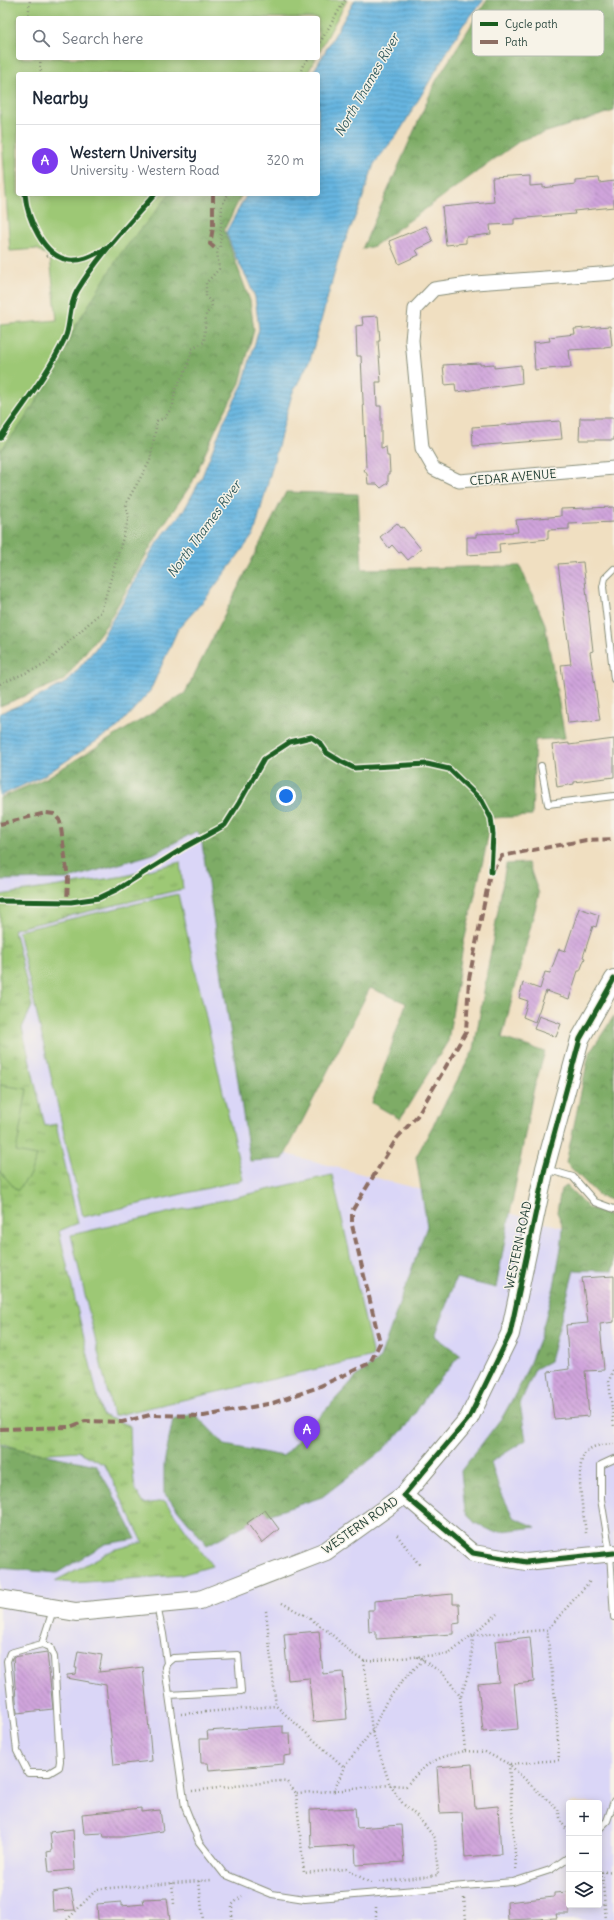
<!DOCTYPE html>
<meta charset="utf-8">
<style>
body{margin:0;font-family:Delius,sans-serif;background:#f2f2f3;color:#1f2937}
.controls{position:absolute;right:12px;bottom:12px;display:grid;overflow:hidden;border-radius:4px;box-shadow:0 2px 10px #0003}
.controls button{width:36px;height:36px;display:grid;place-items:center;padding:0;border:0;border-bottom:1px solid #e0e1e3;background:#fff;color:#1f2937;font:20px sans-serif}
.you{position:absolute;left:286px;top:796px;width:14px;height:14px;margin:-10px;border:3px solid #fff;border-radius:50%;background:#1a73e8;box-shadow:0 0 0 6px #1a73e833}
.badge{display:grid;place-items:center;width:26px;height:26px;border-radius:50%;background:#7c3aed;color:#fff;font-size:13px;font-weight:700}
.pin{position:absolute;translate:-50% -33px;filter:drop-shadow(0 1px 2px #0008)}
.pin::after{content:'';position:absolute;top:21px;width:14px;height:12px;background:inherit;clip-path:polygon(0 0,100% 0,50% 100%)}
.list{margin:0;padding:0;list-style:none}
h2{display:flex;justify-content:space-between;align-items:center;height:52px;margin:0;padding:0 16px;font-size:17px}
h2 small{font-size:13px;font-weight:400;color:#747a83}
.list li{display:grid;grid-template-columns:26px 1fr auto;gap:12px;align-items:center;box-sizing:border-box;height:72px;padding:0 16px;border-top:1px solid #e0e1e3}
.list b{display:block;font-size:15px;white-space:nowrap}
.list p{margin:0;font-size:13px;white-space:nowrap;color:#747a83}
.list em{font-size:13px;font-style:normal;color:#747a83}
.icon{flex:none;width:22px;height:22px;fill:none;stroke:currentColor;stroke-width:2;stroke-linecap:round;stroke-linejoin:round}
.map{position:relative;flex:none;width:614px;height:1920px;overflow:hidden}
.search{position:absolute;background:#fff;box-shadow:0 2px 10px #0003;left:16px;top:16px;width:304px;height:44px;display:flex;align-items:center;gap:10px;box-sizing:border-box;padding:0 14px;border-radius:4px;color:#747a83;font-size:15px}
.panel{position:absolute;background:#fff;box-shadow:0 2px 10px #0003;left:16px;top:72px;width:304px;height:124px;border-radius:4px}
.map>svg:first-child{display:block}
.built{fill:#dad6f7;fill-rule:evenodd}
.grass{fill:url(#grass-tufts);stroke:#5e8254}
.forest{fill:url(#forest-crowns);stroke:#4e744d}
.park{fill:#9dc875;stroke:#5e8254}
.water{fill:url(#water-rules);stroke:#42798a}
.building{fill:url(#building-back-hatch)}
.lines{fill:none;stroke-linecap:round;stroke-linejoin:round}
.service-casing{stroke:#888e7a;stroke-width:8}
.minor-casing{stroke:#888e7a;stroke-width:15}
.tertiary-casing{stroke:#888e7a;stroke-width:18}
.secondary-casing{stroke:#888e7a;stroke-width:20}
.path{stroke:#888e7a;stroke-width:2.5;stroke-dasharray:1 3;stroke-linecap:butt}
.service{stroke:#fff;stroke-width:6}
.minor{stroke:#fff;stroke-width:13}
.tertiary{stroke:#fff;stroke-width:16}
.secondary{stroke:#fff;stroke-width:18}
.quiet{stroke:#8d6e63;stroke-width:4;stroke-dasharray:8 4;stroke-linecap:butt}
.cycleway-casing{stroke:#f7f3e8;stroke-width:8}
.cycleway{stroke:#1b5e20;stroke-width:5}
.labels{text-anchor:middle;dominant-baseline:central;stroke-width:3;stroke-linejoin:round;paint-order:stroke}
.street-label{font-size:12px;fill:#1f3d34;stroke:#f7f3e8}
.water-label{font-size:13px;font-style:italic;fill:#315b5f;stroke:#f7f3e8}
.key{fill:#f7f3e8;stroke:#b6bcb2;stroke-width:1}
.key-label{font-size:11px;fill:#1f3d34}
</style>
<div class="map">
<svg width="614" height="1920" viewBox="0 0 614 1920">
<defs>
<pattern id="grass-tufts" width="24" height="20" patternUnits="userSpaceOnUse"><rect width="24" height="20" fill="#9dc875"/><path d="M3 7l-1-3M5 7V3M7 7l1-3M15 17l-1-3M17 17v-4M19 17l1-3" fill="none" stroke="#7fa461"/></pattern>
<pattern id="forest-crowns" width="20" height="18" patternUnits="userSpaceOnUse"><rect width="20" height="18" fill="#7eac66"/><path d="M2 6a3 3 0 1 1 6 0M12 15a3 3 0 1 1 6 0" fill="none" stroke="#678d55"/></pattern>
<pattern id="water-rules" width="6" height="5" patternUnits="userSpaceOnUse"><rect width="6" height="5" fill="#66b5e0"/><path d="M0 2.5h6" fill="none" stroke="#5394b6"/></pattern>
<pattern id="building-back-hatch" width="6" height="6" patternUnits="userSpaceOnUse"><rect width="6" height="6" fill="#d0a4dc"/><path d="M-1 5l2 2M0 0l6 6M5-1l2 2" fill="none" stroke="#a887b3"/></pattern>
</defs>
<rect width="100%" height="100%" fill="#f7f3e8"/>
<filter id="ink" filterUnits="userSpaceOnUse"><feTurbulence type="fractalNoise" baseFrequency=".025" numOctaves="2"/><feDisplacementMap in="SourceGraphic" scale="8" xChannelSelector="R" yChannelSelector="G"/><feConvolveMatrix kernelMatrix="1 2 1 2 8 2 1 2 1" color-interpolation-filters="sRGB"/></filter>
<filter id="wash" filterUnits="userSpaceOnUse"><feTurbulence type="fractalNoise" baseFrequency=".012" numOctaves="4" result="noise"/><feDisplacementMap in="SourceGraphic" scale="16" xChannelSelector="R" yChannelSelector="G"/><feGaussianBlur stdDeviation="0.9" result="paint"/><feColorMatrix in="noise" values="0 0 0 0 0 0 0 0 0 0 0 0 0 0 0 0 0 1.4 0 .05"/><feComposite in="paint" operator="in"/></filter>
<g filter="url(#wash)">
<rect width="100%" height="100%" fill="#f0dfc1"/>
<path class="built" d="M182,710L260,1147L614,1241V1920H0V809ZM569,1803H599V1905H569Z"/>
<path class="grass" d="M180,862L183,889L14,929L32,1006L22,1028L45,1126L56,1124L78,1223L59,1231L102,1415L130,1426L131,1456L135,1489L144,1504L165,1501L212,1566L181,1575L73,1583L55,1581L113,1550L143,1542L105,1465L78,1451L37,1454L0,1443V895L125,876Z"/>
<path class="forest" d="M487,0H614V111L521,140L374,246L362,249L436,81Z
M170,194H242L224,230L250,301L254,330L240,383L218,424L192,483L162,527L107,624L64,680L0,706V451L22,423L52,376L76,325L121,253Z
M286,492L358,494L362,569L520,566L545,624L565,738L535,740L532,816L491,818L485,852L463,946L448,1041L400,1119L372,1103L406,1003L370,988L283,1159L250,1161L201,837L197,831L153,854L68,879L0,880V798L46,778L185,693Z
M528,863L539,894L502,1038L545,1052L533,1092L496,1288L456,1278L435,1336L460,1355L427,1395L406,1427L379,1453L322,1497L256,1519L207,1545L164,1493V1464L173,1419L194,1413L225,1445L283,1456L356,1377L380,1358L427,1226L416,1157L474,1049L506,864Z
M614,1016V1201L599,1196L566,1163L589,1054Z
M567,1186L589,1208L614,1217V1265L612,1271L574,1270L550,1361L535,1369L520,1404L526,1440L491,1462L499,1488L513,1517L536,1527L494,1532L475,1523L465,1511L461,1471L503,1416L522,1382L540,1337L554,1287L562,1242L563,1226L557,1212L561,1189Z
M0,1445L96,1465L117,1501L136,1539L105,1544L57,1573L0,1568Z"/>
<path class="park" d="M0,0H347L318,54V18H18V58H316L307,74H18V194H170L121,253L76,325L52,376L22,423L0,451V325L57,320L50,258L37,249L10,251L0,110Z
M178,894L243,1180L83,1217L18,931Z
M0,1085L27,1089L16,1152L37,1156L29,1176L17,1191L0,1171Z
M332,1175L373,1356L113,1416L71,1235Z"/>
<path class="water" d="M355,0H484L463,25L401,129L374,164L361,203L340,253L310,360L292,394L254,534L206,598L178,629L150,691L118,727L45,775L0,796V713L32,700L67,682L96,648L158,541L184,510L201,479L224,421L243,384L259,329L255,297L247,278L236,258L226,232L247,194H318V74H312Z"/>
<g id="blocks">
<path class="building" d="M530,176V186L543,185V188L575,184V180L598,178L599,183L614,181V207L574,211L575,214L514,219V224L490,225L491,234L466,237V243L446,245L442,207L494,202L492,178Z
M426,226L433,242L416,250L419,255L399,264L389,241Z
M378,316L380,341H378L381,382H376L377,406H381V448L386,447L387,456H389L390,473H388V483L381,488L377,484H368L367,474L364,470L366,467L361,356H357L356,326L363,325L362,317Z
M610,326L612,346L604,347V348L569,350L571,367L535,370L533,343L550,341L549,337L575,334L574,329Z
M480,363V365L494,364V368L521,365L522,383L456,392L455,384L445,385L443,365Z
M580,418H614V440H579Z
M560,421L562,439L473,446L472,427Z
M614,507V522L569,524V529L548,530V539L499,544L500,553L467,555V537H476V534L518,532L516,520L561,516V509Z
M397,523L401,528L403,527L421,549L408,560L401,552L399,553L392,545L389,548L380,537Z
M583,562L593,651L590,652L600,720L568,723L561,665L571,664L558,564Z
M614,739V777L574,782V784L557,787L552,745L569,743V745Z
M579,908L599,915L596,927L593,926L583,957L585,958L580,971H578L569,999L546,991L535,1022L523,1017L528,1001L519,998L523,983L540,989L545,972L550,973L559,949L565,951Z
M539,1016L561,1024L556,1037L534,1029Z
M614,1276V1322L600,1324L604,1370L585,1371L589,1416L554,1419L548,1372L569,1369L566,1325L588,1323L582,1278Z
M265,1510L279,1529L262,1543L247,1523Z
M453,1594V1604H459L460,1623L453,1624V1634L376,1639V1631L369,1632L368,1610H374V1601Z
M319,1631L323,1674L343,1672L347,1719L313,1722L309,1678L288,1680L284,1634Z
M530,1637L534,1682L514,1684L518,1729L483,1732L478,1684L499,1682L495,1641Z
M78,1651L102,1655L99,1672L143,1667L152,1761L114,1765L106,1685L67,1678V1675L76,1674L77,1668H75Z
M47,1652L53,1709L17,1713L13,1657Z
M283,1726V1733H290L291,1755L284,1756V1764L209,1770L208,1763H201L200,1739H208L207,1731Z
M472,1764L475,1808L498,1806L501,1854L465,1857L462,1812L440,1813L437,1767Z
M141,1808V1812L160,1810L163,1831L123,1837H104L103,1833L84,1834L82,1814Z
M355,1808L357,1828L401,1825L404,1862L356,1865L355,1845L311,1848L310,1810Z
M73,1829L75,1870L49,1872L47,1852L52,1851L50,1832Z
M71,1889L75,1910L53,1911L52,1892Z
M569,1892V1914H556L557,1918L508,1920L507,1902L554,1897V1893Z
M167,1898L170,1920H98L97,1904L121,1902V1906L144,1904L143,1899Z"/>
</g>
</g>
<g filter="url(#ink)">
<use href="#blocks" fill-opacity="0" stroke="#888e7a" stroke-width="1"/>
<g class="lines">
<defs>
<path id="service" d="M614,569L605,578L603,587L614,679
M541,766L548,804L614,796
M546,1169L573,1177L595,1202L614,1209
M614,1459L601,1465V1499L610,1553L614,1617
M157,1606L163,1634L167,1663
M42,1644L50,1647L54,1657L60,1761L59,1767L49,1773H28L17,1751L7,1661L10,1653Z
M42,1644L53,1610
M169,1695L241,1691L238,1655L173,1658L167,1663L165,1667L185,1807L199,1842L224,1874L272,1894L305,1899L513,1882L550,1870L569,1857
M599,1829L607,1821L614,1801"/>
<path id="minor" d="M614,273L475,283L434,289L415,309L412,340L422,448L434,469L459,481L614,468"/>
<path id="tertiary" d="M404,1495L473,1553L526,1562L614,1553"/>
<path id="secondary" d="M0,1599L76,1612L200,1600L326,1551L404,1495L469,1418L510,1334L545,1168L580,1039L614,979"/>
</defs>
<use href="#service" class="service-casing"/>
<use href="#minor" class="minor-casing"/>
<use href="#tertiary" class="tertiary-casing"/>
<use href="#secondary" class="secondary-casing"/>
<path class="path" d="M28,18L30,0
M318,46L345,0
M40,58L41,74
M300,74L303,65L309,58
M25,194C27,217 42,256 68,260C83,263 97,253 109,247
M47,256L52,252
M0,684L44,665L101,612L129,517L126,503L150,461L157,421L165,418L173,405L175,390L187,368L192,349L204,342L206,314L212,308L211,302L206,297V283L219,269L217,250L220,247L222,205L228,194
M614,1366L609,1381L614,1427
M586,1533C584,1515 573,1463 587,1451C595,1444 605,1445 614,1444
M397,1535L421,1567
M282,1603L306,1616L329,1632L351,1653L364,1661L449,1654L497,1614
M266,1611L276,1706
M364,1661L372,1731L390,1785L403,1804L417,1816L435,1838L438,1875L380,1882
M461,1696L471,1665L473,1635L547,1630L591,1580
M181,1714L276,1706L344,1767
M465,1751L485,1752L509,1764L559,1760L556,1707L547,1630
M192,1791L279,1781L287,1782L296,1793
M334,1791L390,1785L406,1786C426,1763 434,1758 465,1751L460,1696L444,1674L416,1656
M599,1868L602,1872L614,1871
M516,1869L509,1764L534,1788L558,1809L561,1822L569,1832
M602,1872L606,1920
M199,1881L203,1920
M172,1883L174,1904
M371,1883L346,1869L304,1873L296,1793L334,1791L344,1767L372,1731L386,1702L403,1680L423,1660
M464,1898L466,1920
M376,1907V1920
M67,1920L97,1889L212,1880
M232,1920V1905L242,1896"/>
<use href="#service" class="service"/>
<use href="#minor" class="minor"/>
<use href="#tertiary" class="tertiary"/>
<use href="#secondary" class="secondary"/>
<path class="quiet" d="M213,194V228L210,244L217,250
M0,824L46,813L54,814L60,821L68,879L67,902
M492,871L502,856L586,840L614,839
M0,1429L70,1427L85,1421L122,1422L150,1415L204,1416L273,1403L316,1388L370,1363L380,1343L352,1225V1211L397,1138L417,1116L466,1032L469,979L491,869"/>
<defs>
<path id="cycleway" d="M25,194C27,217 43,257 69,260C83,262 95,254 107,248
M0,438C22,406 48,374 65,338C71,325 68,307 77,291C97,257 129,224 155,194
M0,901L71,902L99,898L118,889L185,847L225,825L239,803L264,759L290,742L311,737L320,743L327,753L340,761L354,768L427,764L449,769L482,801L491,818L493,834L491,872
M614,979L580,1039L545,1168L510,1334L469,1418L404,1495L473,1553L526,1562L614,1553"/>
</defs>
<use href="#cycleway" class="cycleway-casing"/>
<use href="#cycleway" class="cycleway"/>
</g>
</g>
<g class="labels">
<g class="street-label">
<text transform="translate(513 477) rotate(-5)">CEDAR AVENUE</text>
<text transform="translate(518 1245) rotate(-78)">WESTERN ROAD</text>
<text transform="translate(360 1525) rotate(-35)">WESTERN ROAD</text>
</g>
<g class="water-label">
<text transform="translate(367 85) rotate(-60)">North Thames River</text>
<text transform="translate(204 529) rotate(-54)">North Thames River</text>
</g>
</g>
<rect x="472" y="10" width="132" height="46" rx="6" class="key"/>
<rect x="480" y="22" width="18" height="4" fill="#1b5e20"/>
<rect x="480" y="40" width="18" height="4" fill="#8d6e63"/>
<g class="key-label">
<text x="505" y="28">Cycle path</text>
<text x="505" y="46">Path</text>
</g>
</svg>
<div class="controls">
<button>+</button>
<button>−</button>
<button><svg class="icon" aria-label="layers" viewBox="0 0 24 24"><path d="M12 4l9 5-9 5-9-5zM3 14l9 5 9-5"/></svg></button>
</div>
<div class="you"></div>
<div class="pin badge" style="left:307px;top:1449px">A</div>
<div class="search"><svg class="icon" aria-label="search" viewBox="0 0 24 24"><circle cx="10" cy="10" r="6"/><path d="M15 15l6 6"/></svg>Search here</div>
<section class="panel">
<h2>Nearby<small></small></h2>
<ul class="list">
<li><span class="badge">A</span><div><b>Western University</b><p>University · Western Road</p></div><em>320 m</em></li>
</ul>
</section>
</div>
